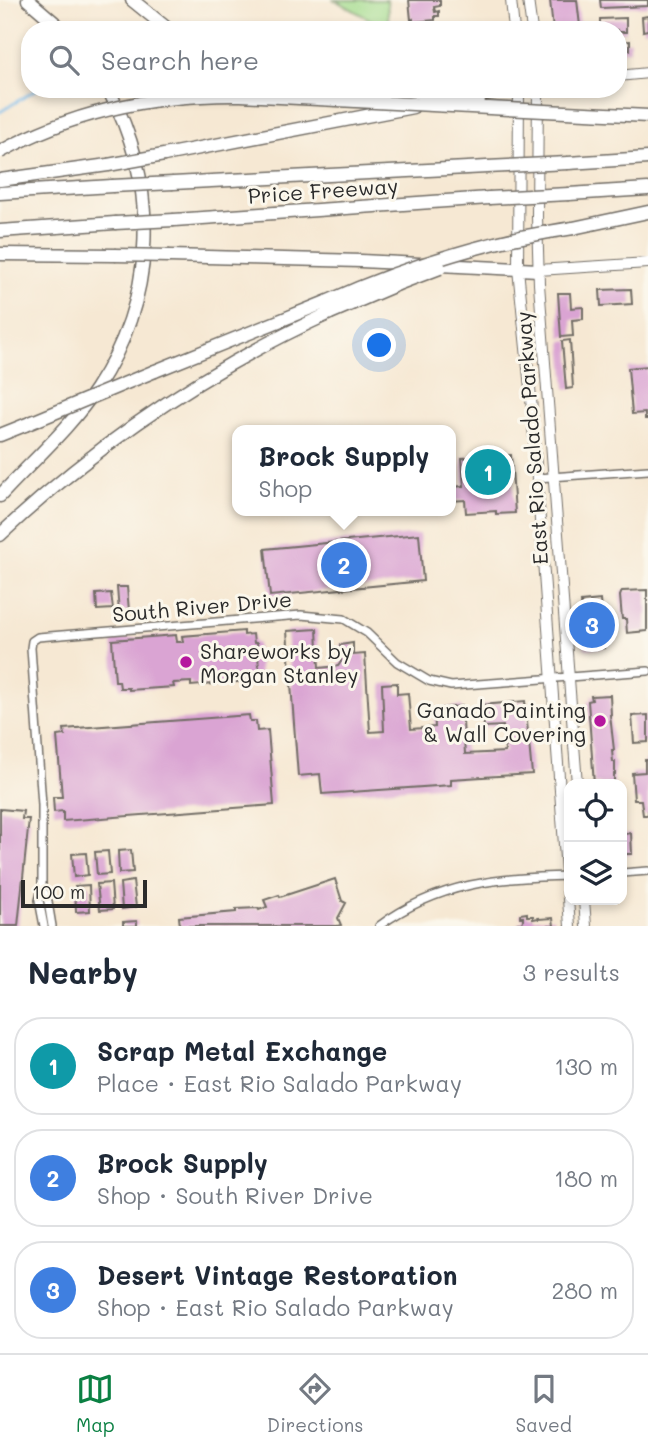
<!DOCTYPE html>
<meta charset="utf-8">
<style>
body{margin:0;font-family:Mali,sans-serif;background:#f2f2f3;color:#1f2937}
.controls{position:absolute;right:21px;bottom:21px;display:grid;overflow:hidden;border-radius:14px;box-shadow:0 4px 10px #0003}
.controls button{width:63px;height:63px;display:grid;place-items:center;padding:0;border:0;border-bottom:2px solid #e0e1e3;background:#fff;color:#1f2937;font:35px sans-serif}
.scale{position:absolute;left:21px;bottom:18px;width:126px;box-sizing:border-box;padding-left:7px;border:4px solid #2b2b2b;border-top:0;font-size:19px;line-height:24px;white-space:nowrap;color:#2b2b2b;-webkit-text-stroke:5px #fbf7ec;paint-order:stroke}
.you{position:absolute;left:380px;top:346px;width:24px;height:24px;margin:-18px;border:5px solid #fff;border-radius:50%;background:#1a73e8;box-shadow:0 0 0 10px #1a73e833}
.badge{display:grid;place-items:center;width:46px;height:46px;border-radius:50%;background:#0b8043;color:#fff;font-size:23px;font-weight:700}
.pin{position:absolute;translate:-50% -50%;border:4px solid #fff;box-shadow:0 2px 7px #0006}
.popup{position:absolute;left:232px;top:425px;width:224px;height:91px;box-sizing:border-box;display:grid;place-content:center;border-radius:14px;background:#fff;filter:drop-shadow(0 2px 5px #0005);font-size:23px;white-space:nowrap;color:#747a83}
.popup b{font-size:26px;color:#1f2937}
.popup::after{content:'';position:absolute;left:50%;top:100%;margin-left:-14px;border:14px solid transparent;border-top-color:#fff}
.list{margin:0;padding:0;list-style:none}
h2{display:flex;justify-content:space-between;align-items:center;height:91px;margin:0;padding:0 28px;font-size:30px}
h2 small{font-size:23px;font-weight:400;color:#747a83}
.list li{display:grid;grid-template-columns:46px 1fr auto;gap:21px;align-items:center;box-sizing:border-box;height:98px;margin:0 14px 14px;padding:0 14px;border:2px solid #e0e1e3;border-radius:28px}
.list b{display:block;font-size:26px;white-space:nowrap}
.list p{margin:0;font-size:23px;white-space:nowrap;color:#747a83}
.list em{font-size:23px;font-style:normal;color:#747a83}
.icon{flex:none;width:38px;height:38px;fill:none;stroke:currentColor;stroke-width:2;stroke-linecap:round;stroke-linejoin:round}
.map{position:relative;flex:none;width:648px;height:926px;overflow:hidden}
.search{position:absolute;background:#fff;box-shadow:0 4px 10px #0003;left:21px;right:21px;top:21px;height:77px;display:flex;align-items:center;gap:18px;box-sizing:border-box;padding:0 24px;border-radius:28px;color:#747a83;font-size:26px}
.sheet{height:427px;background:#fff}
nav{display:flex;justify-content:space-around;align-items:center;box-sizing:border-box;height:98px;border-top:2px solid #e0e1e3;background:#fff;font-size:19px;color:#747a83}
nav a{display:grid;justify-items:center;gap:4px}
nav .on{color:#0b8043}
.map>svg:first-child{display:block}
.green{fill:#a3db8d;stroke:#67835c;stroke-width:2}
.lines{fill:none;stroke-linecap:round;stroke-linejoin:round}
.stream{stroke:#75bbec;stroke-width:2.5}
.building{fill:#daa4d3}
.minor-casing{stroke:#726d66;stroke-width:10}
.secondary-casing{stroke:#726d66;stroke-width:12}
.motorway-casing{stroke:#726d66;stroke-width:15}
.minor{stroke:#fff;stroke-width:7}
.secondary{stroke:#fff;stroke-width:10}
.motorway{stroke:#fff;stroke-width:12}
.motorway-bridge-casing{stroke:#726d66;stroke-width:15;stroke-linecap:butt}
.motorway-bridge{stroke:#fff;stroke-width:12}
.poi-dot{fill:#b5179e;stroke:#fbf7ec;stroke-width:2.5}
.labels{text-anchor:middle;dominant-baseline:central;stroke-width:6;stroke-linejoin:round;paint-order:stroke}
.street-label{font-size:21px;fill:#2b2b2b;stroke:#fbf7ec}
.poi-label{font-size:21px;fill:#2b2b2b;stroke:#fbf7ec;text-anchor:start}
</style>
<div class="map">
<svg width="648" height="926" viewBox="0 0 648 926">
<rect width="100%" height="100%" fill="#fbf7ec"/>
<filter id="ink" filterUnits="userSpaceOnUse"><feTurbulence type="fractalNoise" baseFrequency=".0143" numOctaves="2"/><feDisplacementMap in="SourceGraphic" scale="14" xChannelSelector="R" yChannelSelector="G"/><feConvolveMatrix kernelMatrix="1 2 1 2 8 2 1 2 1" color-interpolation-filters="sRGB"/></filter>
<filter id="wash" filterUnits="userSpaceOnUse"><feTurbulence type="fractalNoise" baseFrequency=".00686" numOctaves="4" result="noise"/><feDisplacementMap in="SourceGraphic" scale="28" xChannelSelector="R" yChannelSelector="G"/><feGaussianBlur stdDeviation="1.57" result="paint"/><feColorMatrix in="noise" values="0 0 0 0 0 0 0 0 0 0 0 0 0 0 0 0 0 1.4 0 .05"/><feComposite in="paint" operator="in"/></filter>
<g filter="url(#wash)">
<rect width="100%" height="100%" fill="#f6e8d3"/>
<path class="green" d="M335,0H387L389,30Z"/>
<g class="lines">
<path class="stream" d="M0,112L37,89"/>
</g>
<g id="blocks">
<path class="building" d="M409,0H440V6L434,7L435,12L439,11V16H435V20L413,22V19L411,20Z
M550,0H577L580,26L576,27L577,30H553Z
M600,0H648V6L601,8Z
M648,16V30L643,31L642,17Z
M626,18V32H618V30H600V19Z
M630,41V50L618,51V42Z
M631,289L632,304L601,306L600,290Z
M558,293H570L571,308L583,307V319L572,320L573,336L561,337Z
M570,340L573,388L566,389L562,341Z
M648,366V419H645V413L632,414L628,368Z
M511,455L515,513L496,514V511L466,513L465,500L451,501V487L464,486L462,458Z
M419,534L423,581L270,596L265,549Z
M117,587H127L129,611L119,612Z
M647,590V631L627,633L626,619H622L620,596L622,591Z
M111,593L113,609L97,610L96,594Z
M600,600L604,648L585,649L581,602Z
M317,629L319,668L338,666L341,662L340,645L353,643V655L365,654L370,732L384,731L382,684L397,683V694L408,693L411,729L435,727L434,709L462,706L465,754L505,752L503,726L484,727L482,705L525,701L532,774L451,779V785L322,794L320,774L298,776L287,631Z
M244,631V635L253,634L254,643H257L260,680L191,686V682L173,683L174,687L129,690V688H120L119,681H115L112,640L176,635L177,642H183L182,636Z
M610,695L611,715H610L614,750H612L613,762H615V774H614V784H594L588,701L592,700L591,696Z
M249,715L250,721H256L257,731L268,730L274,805L63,821V811L54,812L53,797H62L57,736L65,735L64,729Z
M648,715V742L634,743L632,716Z
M645,760H648V815H643L641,800H634L632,773L645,772Z
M0,809L23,811L22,819H29L18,926H0Z
M631,833L632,854H625L624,834Z
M131,850L133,872L119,873L118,851Z
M108,851L110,874L97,875L95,852Z
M86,853L88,875L74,877L72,854Z
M335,879L342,901L346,903L338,918L341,925L337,926H180L179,917L236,912V909L258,908L259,910L267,907L264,900L279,895L280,897Z
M133,881L136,907L122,909L120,883Z
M111,883L113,909L100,910L97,884Z
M89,885L90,911L76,912L75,886Z
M527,913V916H533V919L539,918V919L553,918L554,926H519L518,923H522L523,920V917H520V914Z
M137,921V926H123V922Z"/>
</g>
</g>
<g filter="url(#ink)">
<use href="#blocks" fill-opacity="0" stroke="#726d66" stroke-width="2"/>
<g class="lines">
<defs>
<path id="minor" d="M537,478L648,470
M622,873L648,871
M42,889L47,896L52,926
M44,926L39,900L42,889V805L31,648L32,641L38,637L301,615L344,619L367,633L397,662L429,681L451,686L648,671
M379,926C439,882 497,878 569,876"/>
<path id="secondary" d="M511,0L514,30
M528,0L532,30
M618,76L648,73
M519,89L518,269L531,398L570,926
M538,89L537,216L539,284L577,784
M538,270L648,263
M584,900L586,926"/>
<path id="motorway" d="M28,0L63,30
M132,0L169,30
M465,97L510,89
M545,111L648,116
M164,155L413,107
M568,163L648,158
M0,180L108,165
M173,183L487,167
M0,193L112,186
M569,194L648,189
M174,220L489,198
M573,228L648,212
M0,231L115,223
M0,254L115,255
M170,256L361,261L538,270
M155,371L326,302
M0,435L25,425
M0,496C32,461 70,428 96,389C157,297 160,186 108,89
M0,535C97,444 209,368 330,313"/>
</defs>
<use href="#minor" class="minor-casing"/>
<use href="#secondary" class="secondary-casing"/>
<use href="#motorway" class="motorway-casing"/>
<use href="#minor" class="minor"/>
<use href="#secondary" class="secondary"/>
<use href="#motorway" class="motorway"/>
<defs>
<path id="motorway-bridge" d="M393,89L479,100
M0,152C74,111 157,94 241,95L545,111
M108,165L164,155
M487,167L568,163
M112,186L173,183
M489,198L569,194
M115,223L174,220
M115,255L170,256
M326,302C381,277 440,257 499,242C523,236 548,232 573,228
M330,313L398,284L440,268
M25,425L155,371"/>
</defs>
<use href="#motorway-bridge" class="motorway-bridge-casing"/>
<use href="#motorway-bridge" class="motorway-bridge"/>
</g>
</g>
<g class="poi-dot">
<circle cx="186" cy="662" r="7"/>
<circle cx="600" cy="721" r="7"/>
</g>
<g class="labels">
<g class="street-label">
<text transform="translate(323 190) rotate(-4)">Price Freeway</text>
<text transform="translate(531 438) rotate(-94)">East Rio Salado Parkway</text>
<text transform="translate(202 606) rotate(-5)">South River Drive</text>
</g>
<g class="poi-label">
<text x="200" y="650">Shareworks by<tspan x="200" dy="24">Morgan Stanley</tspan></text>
<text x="586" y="709" text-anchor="end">Ganado Painting<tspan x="586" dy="24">&amp; Wall Covering</tspan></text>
</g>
</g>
</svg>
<div class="controls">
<button><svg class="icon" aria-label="locate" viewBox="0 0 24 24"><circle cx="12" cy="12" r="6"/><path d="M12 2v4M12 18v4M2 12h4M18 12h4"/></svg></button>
<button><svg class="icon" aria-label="layers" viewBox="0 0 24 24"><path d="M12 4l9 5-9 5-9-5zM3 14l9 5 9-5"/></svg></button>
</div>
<div class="scale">100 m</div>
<div class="you"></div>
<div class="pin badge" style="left:488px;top:472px;background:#0f9aa8">1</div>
<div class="pin badge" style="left:344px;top:565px;background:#3f7fe0">2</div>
<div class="popup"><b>Brock Supply</b>Shop</div>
<div class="pin badge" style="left:592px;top:625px;background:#3f7fe0">3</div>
<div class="search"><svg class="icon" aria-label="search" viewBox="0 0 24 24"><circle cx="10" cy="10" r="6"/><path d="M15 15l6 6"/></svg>Search here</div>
</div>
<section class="sheet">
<h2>Nearby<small>3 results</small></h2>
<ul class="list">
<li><span class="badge" style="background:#0f9aa8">1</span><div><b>Scrap Metal Exchange</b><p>Place · East Rio Salado Parkway</p></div><em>130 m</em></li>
<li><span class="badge" style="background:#3f7fe0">2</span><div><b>Brock Supply</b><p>Shop · South River Drive</p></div><em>180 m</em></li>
<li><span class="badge" style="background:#3f7fe0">3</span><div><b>Desert Vintage Restoration</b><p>Shop · East Rio Salado Parkway</p></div><em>280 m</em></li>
</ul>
</section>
<nav>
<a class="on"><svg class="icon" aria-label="map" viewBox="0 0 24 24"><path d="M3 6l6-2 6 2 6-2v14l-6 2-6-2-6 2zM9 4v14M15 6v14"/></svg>Map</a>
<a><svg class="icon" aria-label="directions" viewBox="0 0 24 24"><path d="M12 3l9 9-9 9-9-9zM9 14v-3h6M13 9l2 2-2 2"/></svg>Directions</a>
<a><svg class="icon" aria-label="saved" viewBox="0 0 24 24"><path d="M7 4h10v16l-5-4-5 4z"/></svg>Saved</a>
</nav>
